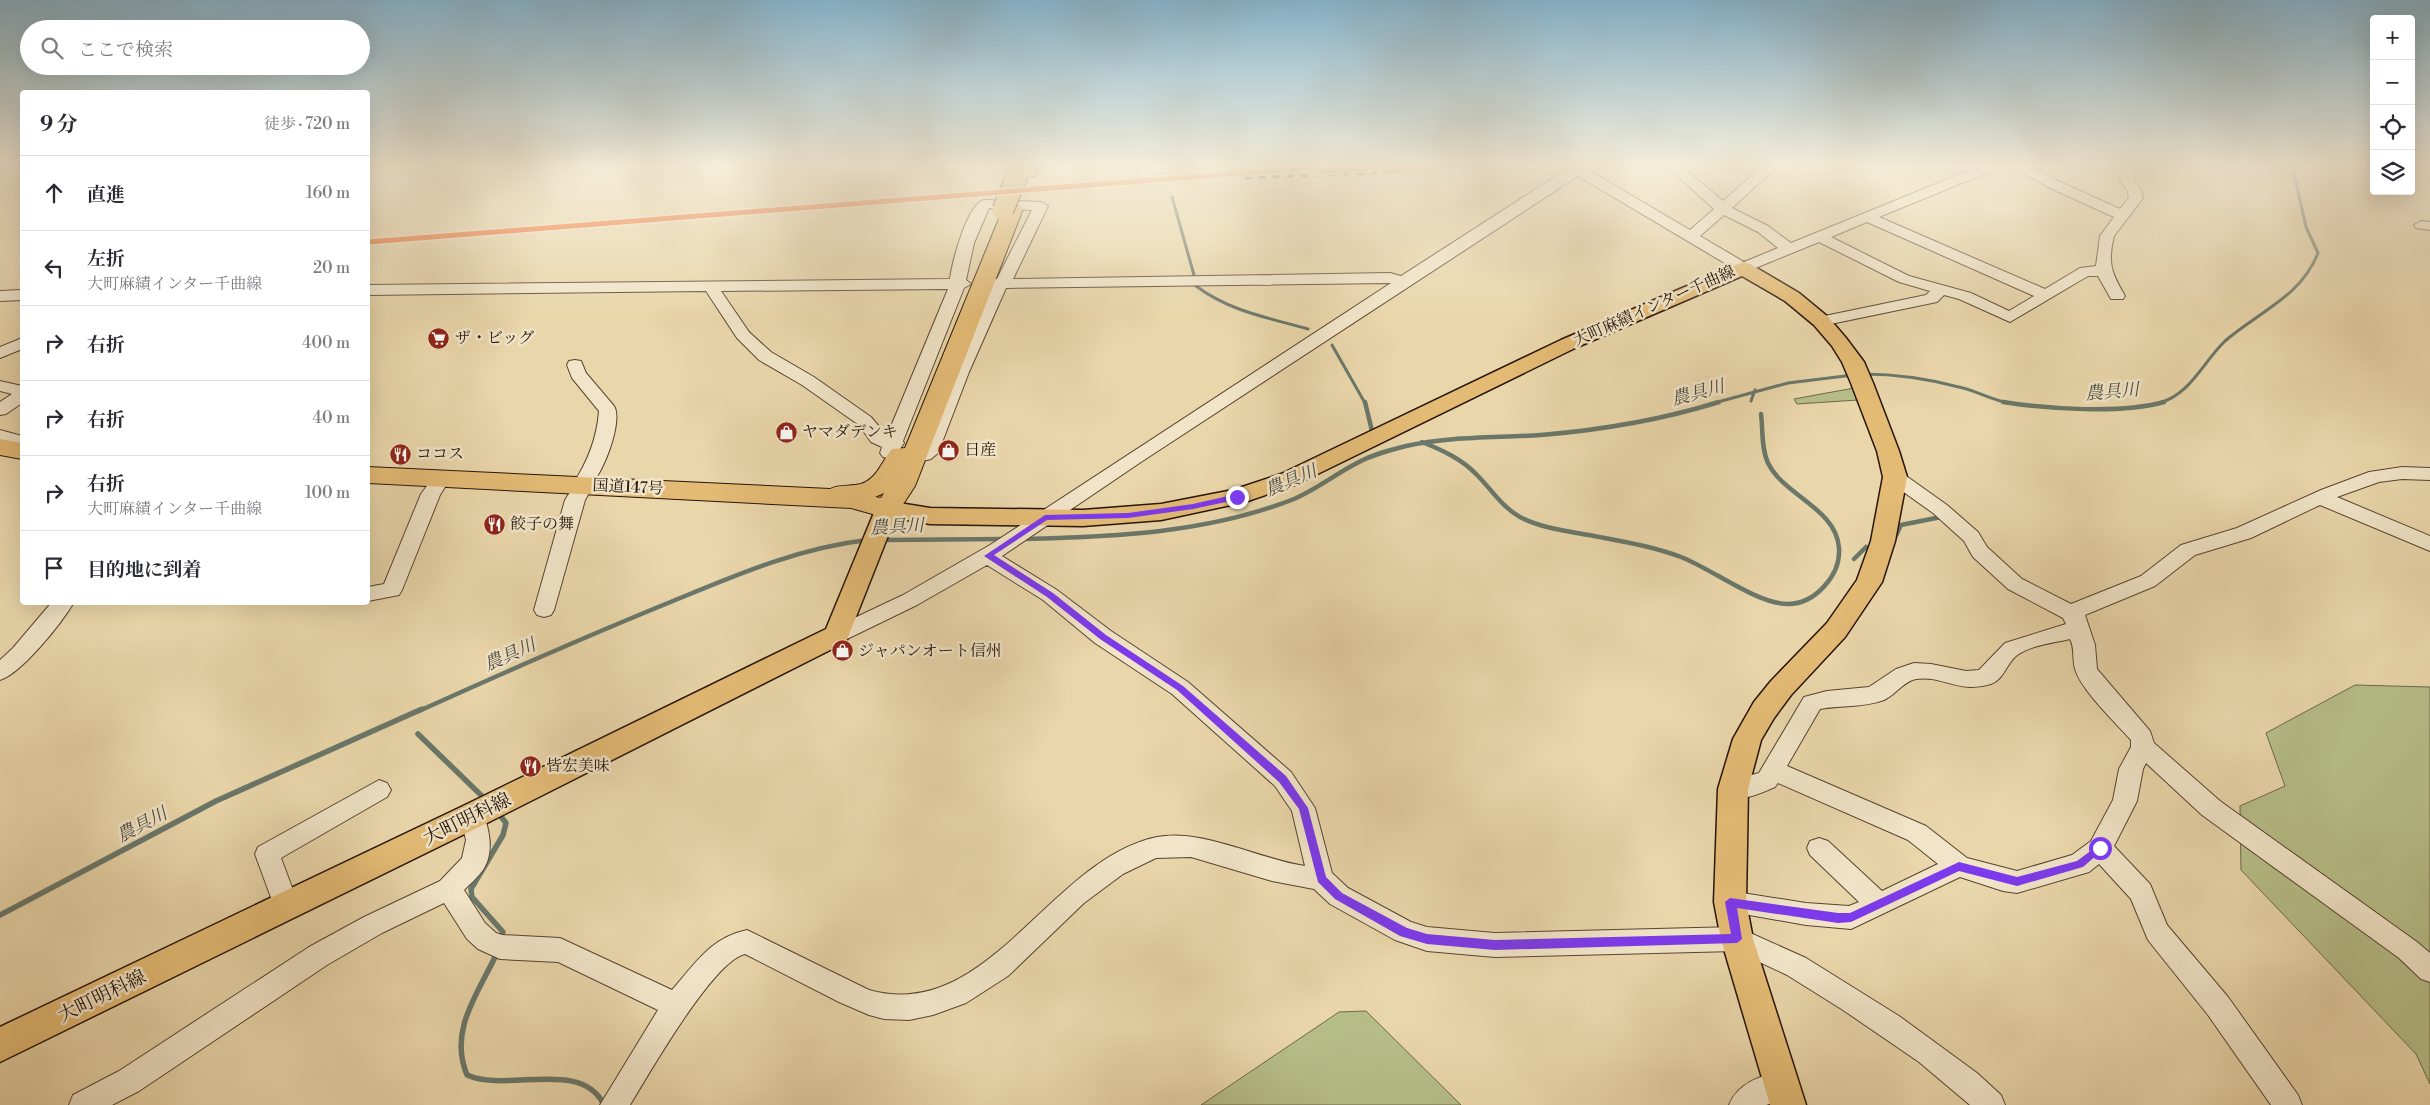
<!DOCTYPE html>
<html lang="ja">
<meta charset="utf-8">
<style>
body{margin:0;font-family:"Libre Bodoni","Noto Serif JP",serif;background:#f2f2f3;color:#2b2b33}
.controls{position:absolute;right:15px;top:15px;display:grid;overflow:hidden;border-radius:5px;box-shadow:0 5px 20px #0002}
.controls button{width:45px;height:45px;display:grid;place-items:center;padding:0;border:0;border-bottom:1px solid #e1e1e2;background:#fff;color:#2b2b33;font:25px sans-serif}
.stop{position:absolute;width:15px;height:15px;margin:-11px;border:4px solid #7c3aed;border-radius:50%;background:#fff}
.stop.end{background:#7c3aed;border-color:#fff;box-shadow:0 1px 5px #0008}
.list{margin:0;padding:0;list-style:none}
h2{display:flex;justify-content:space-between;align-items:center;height:65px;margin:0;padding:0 20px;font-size:21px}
h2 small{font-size:16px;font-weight:400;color:#7c7c81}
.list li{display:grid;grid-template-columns:32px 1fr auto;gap:15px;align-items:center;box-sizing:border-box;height:75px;padding:0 20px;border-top:1px solid #e1e1e2}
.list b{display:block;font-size:19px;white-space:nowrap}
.list p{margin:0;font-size:16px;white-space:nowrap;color:#7c7c81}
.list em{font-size:16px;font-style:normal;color:#7c7c81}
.icon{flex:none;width:28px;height:28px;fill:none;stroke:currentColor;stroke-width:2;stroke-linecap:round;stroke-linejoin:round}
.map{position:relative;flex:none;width:2430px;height:1105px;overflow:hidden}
.search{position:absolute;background:#fff;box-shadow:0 5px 20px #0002;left:20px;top:20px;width:350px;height:55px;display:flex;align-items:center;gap:12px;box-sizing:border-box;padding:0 18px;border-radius:28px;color:#7c7c81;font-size:19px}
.panel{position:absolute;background:#fff;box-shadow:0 5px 20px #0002;left:20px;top:90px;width:350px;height:515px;border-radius:5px}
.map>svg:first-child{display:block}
.green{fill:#b6be88;stroke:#6e6948}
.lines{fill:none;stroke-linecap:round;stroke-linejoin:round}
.stream-far2{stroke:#6a776a;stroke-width:3}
.stream-far1{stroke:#6a776a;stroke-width:4.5}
.stream{stroke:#6a776a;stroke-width:5.5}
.minor-casing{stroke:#574431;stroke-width:2}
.major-casing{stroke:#261409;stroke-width:3}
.highway-casing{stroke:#261409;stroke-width:2}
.minor{fill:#f1e4c8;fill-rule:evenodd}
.major{fill:#e4bb75;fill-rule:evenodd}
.highway{fill:#e4bb75;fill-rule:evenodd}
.rail{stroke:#261409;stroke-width:3;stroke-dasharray:7 7;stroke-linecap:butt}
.highway-bridge-casing{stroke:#261409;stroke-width:23;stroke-linecap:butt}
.highway-bridge{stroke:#e4bb75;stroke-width:21}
.rail-1-casing{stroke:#f1e4c8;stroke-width:8}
.rail-1{stroke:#f26522;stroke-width:5}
.route{fill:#7c3aed}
.labels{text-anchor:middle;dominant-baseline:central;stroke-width:5;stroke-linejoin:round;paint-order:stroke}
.street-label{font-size:16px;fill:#261409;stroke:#f1e4c8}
.poi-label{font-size:16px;fill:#261409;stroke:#f1e4c8;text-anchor:start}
.water-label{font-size:18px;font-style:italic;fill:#4e4e42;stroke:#f1e4c8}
.near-street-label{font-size:19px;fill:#261409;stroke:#f1e4c8}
</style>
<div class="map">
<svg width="2430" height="1105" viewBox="0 0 2430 1105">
<rect width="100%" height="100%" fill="#e9d6aa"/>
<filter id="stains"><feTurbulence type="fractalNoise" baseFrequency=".004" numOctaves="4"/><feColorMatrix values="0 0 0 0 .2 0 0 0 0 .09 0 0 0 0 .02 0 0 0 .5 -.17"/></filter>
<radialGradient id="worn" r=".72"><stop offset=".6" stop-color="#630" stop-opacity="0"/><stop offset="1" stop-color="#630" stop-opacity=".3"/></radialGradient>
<path class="green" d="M1854,388L1858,400L1797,404L1794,399Z
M2355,685L2430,687V1084L2416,1054L2241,870L2240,806L2285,786L2266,733Z
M1366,1011L1461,1105H1201L1339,1012Z"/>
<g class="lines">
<path class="stream-far2" d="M1172,197L1194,275
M1196,286C1229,311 1269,318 1308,329
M1332,345L1365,403
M1863,374C1897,374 1930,379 1963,388C1979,392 1993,401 2010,403
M1751,401L1755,390
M1714,403L1788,383L1853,375
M2159,403C2190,395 2203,362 2225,341C2258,312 2301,297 2318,253L2306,227L2292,164"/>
<path class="stream-far1" d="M1365,402L1372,431
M2003,402C2047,409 2121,414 2164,402
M1422,442C1442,450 1462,459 1477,475C1491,489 1502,507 1520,517C1541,528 1566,531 1589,535C1620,541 1652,546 1681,557C1712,569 1757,604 1788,604C1815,604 1841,575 1839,548C1836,508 1784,496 1768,463C1761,448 1763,429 1761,414
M1023,539C1114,537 1208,533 1294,499C1317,489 1337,473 1359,462C1374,454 1390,450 1406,446C1450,436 1496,438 1541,435C1601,430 1661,420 1719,402
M883,540L1005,539
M1893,542L1901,525L1941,517
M1854,559L1866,547
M419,711C503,673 587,636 673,601C736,575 798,548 867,540"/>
<path class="stream" d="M418,734L484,798
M499,814L506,823L503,835L471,889L472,897L503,932L500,941
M0,915L216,801L422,709
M497,953C479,992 448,1030 467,1075C507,1093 582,1058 604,1105"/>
<defs>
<path id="minor" d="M1133,164H1147L1150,168L1164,164H1183L1181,167L1147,178L1142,177Z
M1585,164H1603L1601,167L1590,171L1690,230L1714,209L1664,164H1679L1723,201L1765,164H1780L1732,208L1768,226L1791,243L1985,164H2003L2001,167L1879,217L2045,289L2080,268L2096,266L2100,236L2114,217L2048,187L2013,167L2011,164H2027L2058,181L2120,209L2129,198L2127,190L2119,179L2124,165L2142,164L2137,168L2133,179L2141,190L2143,198L2114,236C2107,264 2112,273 2125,296L2123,299H2111L2098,276H2088L2010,322L1959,299L1944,295L1937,302L1821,326L1815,324L1813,321L1815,318L1926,295L1930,291L1899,282L1819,242L1748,271H1738L1578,176L1141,462L1002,556L1057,590L1111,631L1188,682L1291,772L1315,808L1332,873L1348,888L1411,922L1427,927L1495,933L1737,927L1806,958L1899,1016L1977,1073L2001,1095L2005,1105H1970L1919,1062L1843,1010L1787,975L1736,951L1495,957L1427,951L1395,940L1330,904L1314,889L1272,881L1191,857L1156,858L1123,874L1084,903L1008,976L966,1003L933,1015L909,1020L884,1019L869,1015L839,1002L745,954C713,961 649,1074 630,1105H600L658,1010L558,962L500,959L478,949L467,939L444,903L382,933L327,965L139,1091L112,1105H69L73,1095L119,1071L309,947L364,917L440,881L462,858L466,840L460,816L463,809L472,806L481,809C489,826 495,852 483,870C478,877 470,884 464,890L485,923L496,933L502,935L560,938L672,990C696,963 710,938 747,930L869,990C988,1024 1050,859 1157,837C1201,828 1259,859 1305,866L1292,811L1275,786L1172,694L1095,643L1043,600L987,565L917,605L845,640L837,643L829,640L826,635L829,630L903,595L990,545L1391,283L1006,288L969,372L938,453L931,459L914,463L906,459L901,461L883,457L880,453L882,447L871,442L859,425L802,385L759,360L737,338L706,291L368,295V285L950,279C952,263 967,204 984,200L1041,202L1048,206L1013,279L1390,273L1401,276L1561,173ZM989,208L1032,210L997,279L986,281L984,284L989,288L951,372L924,446L909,453L900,449L904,443L903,441L964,288L971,284L966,280L974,243ZM1724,215L1758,232L1778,248L1744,262L1700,236ZM1867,222L2034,296L2009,311L1971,293L1909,276L1831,237ZM948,289L887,436L871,417L814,377L771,352L749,332L721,291Z
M2421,221L2430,222V230L2416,228L2414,225Z
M22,290V300L0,301V291Z
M22,338V349L0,358V347Z
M575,360L581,361L586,373L614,406C624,421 601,481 586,489L589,493L585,500L554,610L551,615L544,617L537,615L534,610L565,500L572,489L575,488L573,484C588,461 597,438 599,411L572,378L567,365L569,361Z
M0,381L22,386V403L6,414L0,415V402L12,394L0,391Z
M0,430L22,436V448L0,442Z
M2402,467L2430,468V480L2402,479L2379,482L2337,497L2430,536V551L2320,505L2251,538L2195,555L2155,586L2085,615L2095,645L2097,669L2150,731L2154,743L2220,801L2417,942L2430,953V982L2421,979L2399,958L2202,815L2146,763L2143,769L2137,801L2114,846L2150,884L2167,925L2228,997L2298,1095L2302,1105H2271L2208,1015L2148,940L2131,899L2099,864L2089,872L2017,893L2003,891L1960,877L1851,929L1806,925L1721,910L1717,902L1721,894L1730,891L1806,903L1849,906L1859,902L1810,855L1807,848L1810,841L1819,838L1828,841L1882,891L1938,864L1908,840L1778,783L1775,787C1759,794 1743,802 1725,796L1721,789L1725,782L1759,773L1804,697L1827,691L1869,687L1896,669L1914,663L1931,664L1966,671L1979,670L2005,643L2066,624L2063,618L2008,589L1973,557L1964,541L1933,513L1888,481L1886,477L1888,473L1895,471L1902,473L1947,505L1978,532L1987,547L2022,579L2071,604L2141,576L2181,545L2237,528L2321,490L2369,472ZM2070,639C2075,648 2072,659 2075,669C2081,690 2116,723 2131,740V747L2119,769L2113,800L2091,841L2072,855L2017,871L1967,858L1926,826L1787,766L1820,709C1841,705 1863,708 1884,700C1895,695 1904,681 1916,679C1942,675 1959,694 1991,684C2004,679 2006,665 2016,656C2030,645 2054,643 2070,639Z
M436,481L443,483L445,487L440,495L402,590L399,595L368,601V587L384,584L421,494L429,483Z
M52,602H74C62,623 21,674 0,680V660L13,648Z
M379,780L387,783L391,790L387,797L281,858L299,906L295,914L286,917L277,914L255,854L258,847Z
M1782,1073L1792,1077L1796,1087L1792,1097L1766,1105H1729C1737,1085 1760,1074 1782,1073Z"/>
<path id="major" d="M1743,262L1750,264L1799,293L1828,317L1846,338L1864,362L1873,383L1899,451L1907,477L1895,541L1882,582L1845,637L1791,695L1774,718L1761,740L1748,789L1746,902L1753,939L1806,1105H1770L1721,939L1714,902L1718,789L1733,739L1754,702L1771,681L1827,623L1857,580L1871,541L1883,477L1877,451L1851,383L1842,362L1832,346L1814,325L1785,301L1742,276L1575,348L1297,484L1245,502L1161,520L1083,526L930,524L895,518L846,642L483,825L0,1062V1027L461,807L826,629L878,503L887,501L930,508L1083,510L1161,504L1233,490L1281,474L1561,340Z"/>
<path id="highway" d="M1023,164H1041L1035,176H1021L1019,172Z
M1013,203L1020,205L1023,209L915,486L896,515L887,518L851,508L368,483V467L830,489C839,484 850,487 861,484C877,479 882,461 892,449L905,448L1003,209L1006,205ZM884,493L881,498L875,497Z
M0,439L22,443V459L0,455Z"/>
</defs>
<use href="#minor" class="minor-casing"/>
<use href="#major" class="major-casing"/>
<use href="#highway" class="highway-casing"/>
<use href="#minor" class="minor"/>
<use href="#major" class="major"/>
<use href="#highway" class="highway"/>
<path class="rail" d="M1347,167L1394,164
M1198,177L1253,175
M1245,178L1371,173L1492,164"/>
<defs>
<path id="highway-bridge" d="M1003,210L1018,173"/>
</defs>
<use href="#highway-bridge" class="highway-bridge-casing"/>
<use href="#highway-bridge" class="highway-bridge"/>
<defs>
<path id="rail-1" d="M1317,172L1424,164
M1385,172L1492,164
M368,242L1356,164"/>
</defs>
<use href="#rail-1" class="rail-1-casing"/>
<use href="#rail-1" class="rail-1"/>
</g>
<linearGradient id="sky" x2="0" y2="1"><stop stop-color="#87b6d0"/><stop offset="0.52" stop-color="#f5edd9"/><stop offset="1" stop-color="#f5edd9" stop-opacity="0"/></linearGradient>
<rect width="2430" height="318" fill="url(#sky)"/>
<path class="route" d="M1237,494L1240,495V499L1193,509L1128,518L1047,520L994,555L1053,593L1106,635L1183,686L1286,776L1308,808L1326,877L1342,893L1407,928L1427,934L1495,940L1731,934L1725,902L1730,898L1838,913H1850L1959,862L2017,877L2077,861L2100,844L2105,848L2083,867L2017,886L1959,871L1851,922L1838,923L1737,908L1742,939L1737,943L1495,950L1427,944L1400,936L1335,899L1318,882L1299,809L1279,782L1177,690L1100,639L1047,597L984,556L1045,515L1128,513L1193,504Z"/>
<defs>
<symbol id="supermarket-disc" viewBox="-11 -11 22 22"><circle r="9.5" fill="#8f2418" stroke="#f1e4c8"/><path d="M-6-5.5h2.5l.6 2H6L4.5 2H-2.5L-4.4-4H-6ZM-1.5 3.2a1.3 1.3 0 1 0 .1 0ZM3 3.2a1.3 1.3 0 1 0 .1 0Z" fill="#fff"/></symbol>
<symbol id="shop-disc" viewBox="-11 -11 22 22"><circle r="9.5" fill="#8f2418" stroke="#f1e4c8"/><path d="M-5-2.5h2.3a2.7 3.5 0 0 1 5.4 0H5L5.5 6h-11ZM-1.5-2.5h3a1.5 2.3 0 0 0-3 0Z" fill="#fff"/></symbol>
<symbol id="restaurant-disc" viewBox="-11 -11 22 22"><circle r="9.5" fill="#8f2418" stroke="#f1e4c8"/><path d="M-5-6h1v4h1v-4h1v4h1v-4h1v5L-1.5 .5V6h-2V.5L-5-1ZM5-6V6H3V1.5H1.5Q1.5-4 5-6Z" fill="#fff"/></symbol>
</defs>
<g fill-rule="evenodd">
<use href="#supermarket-disc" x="426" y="326" width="25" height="25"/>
<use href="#shop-disc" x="774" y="420" width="25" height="25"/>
<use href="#shop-disc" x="936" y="438" width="25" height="25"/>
<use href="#restaurant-disc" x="388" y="442" width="25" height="25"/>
<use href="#restaurant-disc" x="482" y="512" width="25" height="25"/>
<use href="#shop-disc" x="830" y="638" width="25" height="25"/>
<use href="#restaurant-disc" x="518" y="754" width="25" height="25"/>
</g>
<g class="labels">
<g class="street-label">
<text transform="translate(1654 306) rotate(-24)">大町麻績インター千曲線</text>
<text transform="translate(628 487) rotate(3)">国道147号</text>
</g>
<g class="poi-label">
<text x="455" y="338">ザ・ビッグ</text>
<text x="802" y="432">ヤマダデンキ</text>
<text x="964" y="450">日産</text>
<text x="416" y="454">ココス</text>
<text x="510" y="524">餃子の舞</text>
<text x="858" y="651">ジャパンオート信州</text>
<text x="546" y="766">皆宏美味</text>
</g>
<g class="water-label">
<text transform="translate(2112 392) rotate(-5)">農具川</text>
<text transform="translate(1698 393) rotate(-15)">農具川</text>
<text transform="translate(1291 481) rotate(-23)">農具川</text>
<text transform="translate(897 527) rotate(-3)">農具川</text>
<text transform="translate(510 655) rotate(-24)">農具川</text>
<text transform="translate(142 825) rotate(-28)">農具川</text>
</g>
<g class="near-street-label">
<text transform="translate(467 819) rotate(-26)">大町明科線</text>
<text transform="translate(102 996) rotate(-26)">大町明科線</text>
</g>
</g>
<rect width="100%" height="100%" filter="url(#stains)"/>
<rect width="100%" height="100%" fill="url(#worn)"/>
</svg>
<div class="controls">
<button>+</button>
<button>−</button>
<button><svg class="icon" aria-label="locate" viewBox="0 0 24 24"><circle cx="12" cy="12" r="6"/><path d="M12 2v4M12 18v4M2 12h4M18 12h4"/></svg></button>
<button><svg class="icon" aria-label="layers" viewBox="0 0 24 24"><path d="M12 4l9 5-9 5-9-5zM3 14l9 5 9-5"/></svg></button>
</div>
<div class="stop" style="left:2100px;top:848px"></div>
<div class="stop end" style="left:1237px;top:497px"></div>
<div class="search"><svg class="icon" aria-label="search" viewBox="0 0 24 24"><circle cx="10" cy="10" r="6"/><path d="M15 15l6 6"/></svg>ここで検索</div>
<section class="panel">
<h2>9 分<small>徒歩 · 720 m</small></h2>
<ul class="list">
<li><svg class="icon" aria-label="ahead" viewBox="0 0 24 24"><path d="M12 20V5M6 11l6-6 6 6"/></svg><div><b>直進</b></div><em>160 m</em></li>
<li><svg class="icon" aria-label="left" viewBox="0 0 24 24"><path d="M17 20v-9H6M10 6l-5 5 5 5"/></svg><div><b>左折</b><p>大町麻績インター千曲線</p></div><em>20 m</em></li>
<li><svg class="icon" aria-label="right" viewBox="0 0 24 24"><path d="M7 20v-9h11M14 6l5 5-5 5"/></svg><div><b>右折</b></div><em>400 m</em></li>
<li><svg class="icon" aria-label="right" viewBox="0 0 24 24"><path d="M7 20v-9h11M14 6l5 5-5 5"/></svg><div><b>右折</b></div><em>40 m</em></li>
<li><svg class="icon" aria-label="right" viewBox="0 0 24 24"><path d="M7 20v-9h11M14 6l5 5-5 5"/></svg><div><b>右折</b><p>大町麻績インター千曲線</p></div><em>100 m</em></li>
<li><svg class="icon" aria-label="arrive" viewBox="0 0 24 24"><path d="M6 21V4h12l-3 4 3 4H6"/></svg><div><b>目的地に到着</b></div></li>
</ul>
</section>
</div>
